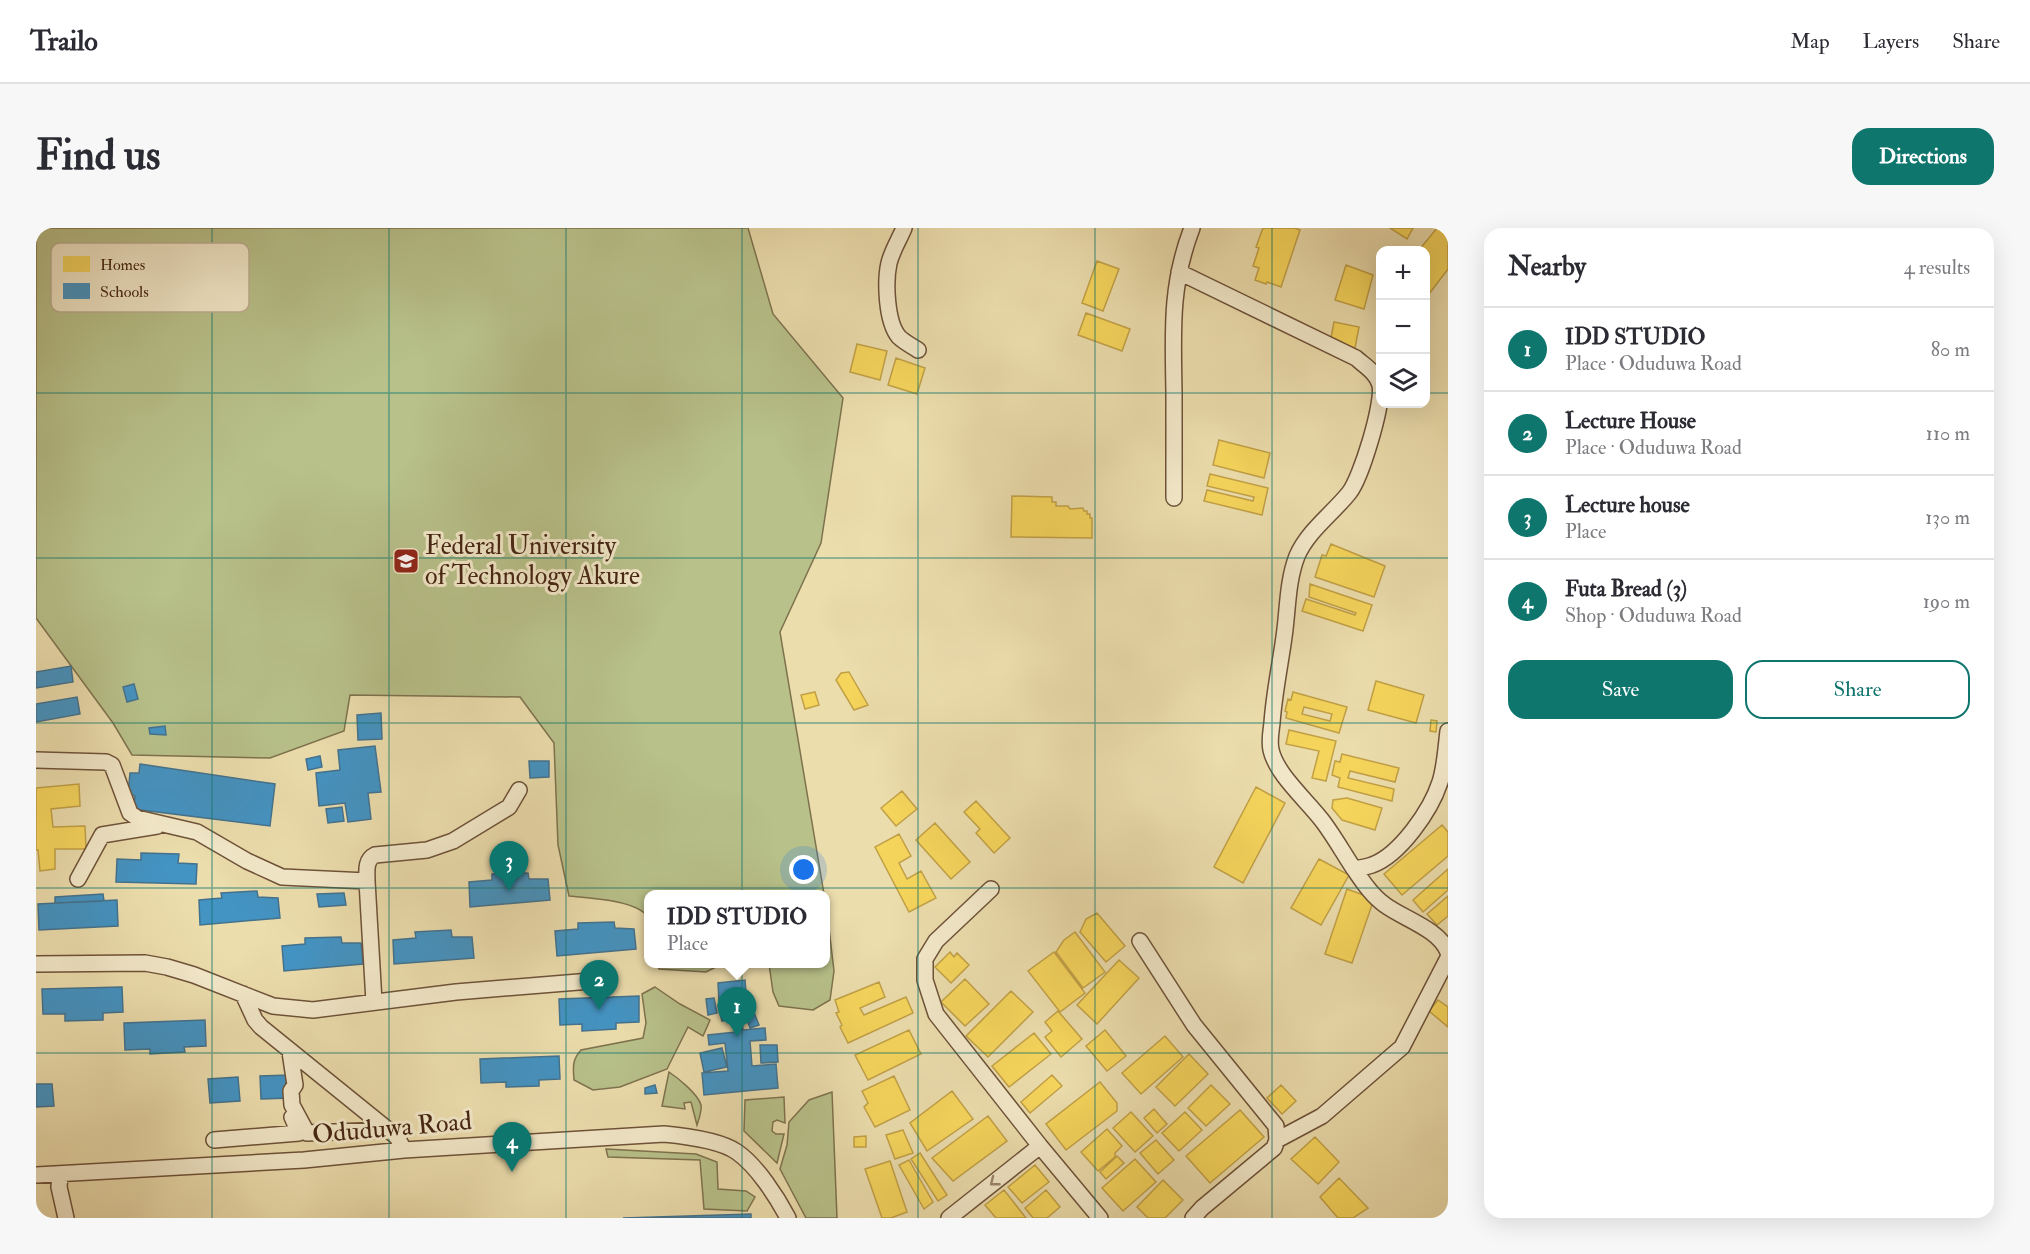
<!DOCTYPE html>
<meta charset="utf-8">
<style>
body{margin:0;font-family:"IM FELL Double Pica",serif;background:#f7f7f7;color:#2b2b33}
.controls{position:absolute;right:18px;top:18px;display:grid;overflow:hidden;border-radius:12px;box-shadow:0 6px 24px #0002}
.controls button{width:54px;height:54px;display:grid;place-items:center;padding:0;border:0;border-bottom:2px solid #e1e1e2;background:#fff;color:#2b2b33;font:30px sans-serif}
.you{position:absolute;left:768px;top:642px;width:21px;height:21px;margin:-15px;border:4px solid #fff;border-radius:50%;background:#1a73e8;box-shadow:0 0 0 9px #1a73e833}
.badge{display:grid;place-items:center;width:39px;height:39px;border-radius:50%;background:#0f766e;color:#fff;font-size:20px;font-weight:700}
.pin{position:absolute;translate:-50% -50px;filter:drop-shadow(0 2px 3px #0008)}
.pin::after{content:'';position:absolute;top:32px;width:21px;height:18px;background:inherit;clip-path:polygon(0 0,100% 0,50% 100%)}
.popup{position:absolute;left:608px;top:662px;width:186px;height:78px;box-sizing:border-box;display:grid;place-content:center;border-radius:12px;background:#fff;filter:drop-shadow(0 2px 4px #0005);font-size:20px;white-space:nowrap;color:#7c7c81}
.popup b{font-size:22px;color:#2b2b33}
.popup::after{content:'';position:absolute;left:50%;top:100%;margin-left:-12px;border:12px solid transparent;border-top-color:#fff}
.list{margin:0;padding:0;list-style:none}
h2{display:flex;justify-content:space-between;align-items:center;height:78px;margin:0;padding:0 24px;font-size:26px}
h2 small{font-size:20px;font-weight:400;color:#7c7c81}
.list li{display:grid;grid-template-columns:39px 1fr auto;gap:18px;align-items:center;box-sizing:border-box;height:84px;padding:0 24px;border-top:2px solid #e1e1e2}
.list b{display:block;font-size:22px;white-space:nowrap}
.list p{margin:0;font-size:20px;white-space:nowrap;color:#7c7c81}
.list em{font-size:20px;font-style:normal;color:#7c7c81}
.actions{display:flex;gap:12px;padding:18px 24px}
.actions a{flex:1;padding:14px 0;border:2px solid #0f766e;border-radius:18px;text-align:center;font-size:21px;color:#0f766e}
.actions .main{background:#0f766e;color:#fff}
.icon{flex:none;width:33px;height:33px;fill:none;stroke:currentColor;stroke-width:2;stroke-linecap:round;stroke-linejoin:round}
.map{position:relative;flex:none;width:1412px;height:990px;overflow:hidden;border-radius:18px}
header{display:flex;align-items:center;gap:36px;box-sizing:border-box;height:84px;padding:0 30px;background:#fff;border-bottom:2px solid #e1e1e2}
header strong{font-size:28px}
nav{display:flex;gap:33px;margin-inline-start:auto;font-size:21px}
.intro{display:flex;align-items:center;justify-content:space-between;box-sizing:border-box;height:144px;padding:0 36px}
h1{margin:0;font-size:42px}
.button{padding:15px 27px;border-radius:18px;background:#0f766e;color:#fff;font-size:21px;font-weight:700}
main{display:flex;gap:36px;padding:0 36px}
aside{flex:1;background:#fff;border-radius:18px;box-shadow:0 6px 24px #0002}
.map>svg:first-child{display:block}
.green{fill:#b8c18a;stroke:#7e724e;stroke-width:1.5}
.homes{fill:#f6d55c;stroke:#c1a046;stroke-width:1.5;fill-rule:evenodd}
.schools{fill:#4393c3;stroke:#43728e;stroke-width:1.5}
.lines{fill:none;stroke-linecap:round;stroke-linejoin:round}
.minor-casing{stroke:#6e5239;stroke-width:18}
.minor{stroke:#f3e9ca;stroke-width:15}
.oneway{stroke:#9c866e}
.grid{fill:none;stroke:#0f766e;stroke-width:1.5;stroke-opacity:0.55}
.labels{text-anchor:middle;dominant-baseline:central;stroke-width:6;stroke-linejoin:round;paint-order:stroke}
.poi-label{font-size:26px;fill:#442412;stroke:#f3e9ca;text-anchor:start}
.street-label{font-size:26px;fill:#442412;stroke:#f3e9ca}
.key{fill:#f3e9ca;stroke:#beae93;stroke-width:1.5}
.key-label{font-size:16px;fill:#442412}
</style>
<header>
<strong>Trailo</strong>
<nav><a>Map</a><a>Layers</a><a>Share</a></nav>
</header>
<div class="intro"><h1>Find us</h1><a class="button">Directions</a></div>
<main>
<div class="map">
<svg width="1412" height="990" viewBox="0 0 1412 990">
<rect width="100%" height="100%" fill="#ecddad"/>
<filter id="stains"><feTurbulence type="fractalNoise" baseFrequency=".00333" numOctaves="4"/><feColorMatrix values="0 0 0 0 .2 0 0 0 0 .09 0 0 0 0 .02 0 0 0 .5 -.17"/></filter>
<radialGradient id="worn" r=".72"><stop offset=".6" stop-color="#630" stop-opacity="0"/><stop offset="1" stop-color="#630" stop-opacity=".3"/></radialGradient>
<path class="green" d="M0,0H712L737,86L807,170L785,315L744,404L788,666H612V689C601,672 553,670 533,668L522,617L518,515L484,469L314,467L308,503L234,530L96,527L77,495L0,390Z
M790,675L798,743L794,772L777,782L743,778L737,764L733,736H789Z
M622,736H686L670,744L623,741Z
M619,759L644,776L674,792L667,808L652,799L631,841L584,859L557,862L538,852C537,839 536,832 545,822L607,810L610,795L606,766Z
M633,844C642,850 662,866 665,877C666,883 663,891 661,897L655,874L648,875L649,881L626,878Z
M796,864L801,990H770L744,941L751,917L753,894L773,872Z
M748,869L749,895L741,892L737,894L736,903L740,906H748L741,935L708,903L709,872Z
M570,921L660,926L681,934L682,961L710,963L719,969L711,983L668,981L664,932L572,929Z"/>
<path class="homes" d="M1227,0H1259L1264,2L1245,59L1231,54L1230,56L1219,52L1223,40L1217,38L1223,20L1220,19Z
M1354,0H1377L1371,11Z
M1401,0H1412V41L1390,70V22H1383Z
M1061,33L1083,41L1067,83L1046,75Z
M1310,37L1337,47L1328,81L1299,72Z
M1050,85L1094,101L1086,123L1042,107Z
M1298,94L1323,99L1319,120L1294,115Z
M821,116L851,123L844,152L814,144Z
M860,130L889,140L881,166L852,157Z
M1183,212L1234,225L1228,250L1177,237Z
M1174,246L1232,260L1226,287L1168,273L1171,262L1217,273L1218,269L1171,258Z
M976,268L1016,269V274H1020V278H1032L1034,281L1047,280L1048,283H1051V286H1054V290H1056V310L975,309Z
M1295,316L1349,338L1338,369L1279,349L1286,327L1290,328Z
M1274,356L1336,377L1327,403L1266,383L1270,371L1319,387L1320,385L1273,369Z
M813,444L832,477L818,482L800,452L805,445Z
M1340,453L1388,467L1380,495L1332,482Z
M779,464L783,477L769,481L765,467Z
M1257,464L1311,479L1303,505L1250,490L1251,484L1249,483L1252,471L1255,472ZM1268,479L1296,486L1294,493L1266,486Z
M1395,492L1401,493L1400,504L1394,503Z
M1253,502L1300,513L1290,553L1276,550L1283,523L1250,516Z
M1306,526L1363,540L1359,554L1314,543L1312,550L1358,561L1356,573L1302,559L1304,550L1296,547L1299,533L1304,534Z
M43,556L44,578L15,581L17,599L49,598L50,621H19V641L4,643L2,622H0V560Z
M1220,559L1249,575L1207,655L1178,639Z
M866,563L881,581L860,598L845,580Z
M1311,570L1346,580L1339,602L1306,592L1296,580L1297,572Z
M940,573L974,610L958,625L940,605L944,601L928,584Z
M899,595L934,634L915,651L880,612Z
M1406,597L1412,604V628L1366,667L1348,646Z
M863,606L875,628L863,635L871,651L885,643L900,670L873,684L839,619Z
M1283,631L1313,647L1285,697L1255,680Z
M1412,641V662L1387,684L1377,672Z
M1311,661L1338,671L1316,735L1289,726Z
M1412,668V688L1401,697L1391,686Z
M1061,685L1089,718L1070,734L1044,704L1050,691Z
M1039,704L1069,744L1047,760L1020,724L1028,712Z
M914,724L918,729L921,725L933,737L915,755L899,739Z
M1018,724L1049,765L1024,784L992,743Z
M1083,732L1103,750L1061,796L1041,777Z
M929,751L953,776L929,798L905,774Z
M843,754L849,769L824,780L828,787L870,769L877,785L812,815L804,799L806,797L800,785L803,784L799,772Z
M975,763L997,784L952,829L930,808Z
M1402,772L1412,779V799L1393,783Z
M1022,783L1046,811L1025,829L1009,809L1016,803L1009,794Z
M873,802L885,826L832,852L819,827Z
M1069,802L1090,828L1071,843L1050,818Z
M998,805L1015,826L973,859L956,838Z
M1129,808L1147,829L1105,866L1086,845Z
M1153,826L1172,846L1139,878L1120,859Z
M1016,847L1026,858L994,885L985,874Z
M858,848L874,882L839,899L828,879L832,875L826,863Z
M1064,854L1081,875V883L1030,922L1010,896Z
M1175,857L1194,876L1170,898L1152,880Z
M1245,857L1260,873L1246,886L1231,870Z
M916,863L937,891L891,923L874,895Z
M1118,881L1131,896L1121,905L1108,890Z
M1204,882L1228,909L1174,955L1150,928Z
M1095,884L1117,908L1099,924L1077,900Z
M1149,884L1166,902L1143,923L1126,905Z
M952,888L971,913L917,953L896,930Z
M1071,901L1086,918L1079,925V929L1062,943L1045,924Z
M867,902L877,925L859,931L850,907Z
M830,908V919H818V909Z
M1279,909L1303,934L1282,956L1255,931Z
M1120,912L1138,932L1122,946L1104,925Z
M884,925L911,967L902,973L875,931Z
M1081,928L1088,935L1070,951L1064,944Z
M1099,931L1120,954L1087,983L1066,960Z
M873,932L897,974L888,981L863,937Z
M854,933L871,984L855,990H846L829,941Z
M999,937L1013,954L986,975L972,959Z
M1303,950L1332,980L1317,990H1302L1284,969Z
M1127,952L1147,972L1129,990H1112L1101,979Z
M968,962L990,990H960L949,977Z
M1010,962L1024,979L1011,990H997L989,980Z"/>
<path class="schools" d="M35,438L37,454L0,460V444Z
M98,456L102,471L91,474L87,459Z
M41,469L44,486L0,494V476Z
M345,485L346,511L322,512L321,487Z
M129,498L130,507L114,506L113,500Z
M339,518L345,564L332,565L335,591L312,594L309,575L283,578L280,545L304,542L302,522Z
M284,528L286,539L272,542L270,531Z
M493,533H513V549L494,550Z
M104,536L239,556L234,598L97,581L99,568L92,566L94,545H103Z
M306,579L308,593L292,595L290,581Z
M105,625L143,626L142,635L161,636L160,656L80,654L81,631L105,632Z
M492,645L493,651H512L514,672L434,679L433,654L456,652V646Z
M221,663L222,669L242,670L244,690L164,697L163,672L186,670L185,665Z
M308,665L310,677L283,679L281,666Z
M67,666L68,673L19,675V669Z
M81,672L82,698L3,702L2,676Z
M578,694L579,700L598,701L600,721L521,728L519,703L542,701V695Z
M415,702L416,709H436L438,730L358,736L357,712L380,710L379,704Z
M305,709L306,715H325L327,736L248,743L246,718L269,716V710Z
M709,752L711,776H704L707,802L729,800L730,812L714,813L716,838L740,836L742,860L668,867L666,845L692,843L689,815L673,817L672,807L700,804L697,773L683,774L682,755Z
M86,759L87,784L67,785V792L29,793V786H7L6,761Z
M603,768V794L580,795V801L546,803V796L524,797L523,771Z
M678,770L681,785L672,787L670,771Z
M695,774L699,790L686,793L682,777Z
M715,777L723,797L714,800L707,780Z
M169,792L170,818L148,819L149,824L114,826V821L89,822L88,795Z
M724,817H741L742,834L725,835Z
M686,820L691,839L668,844L664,825Z
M523,828L524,851L503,852V858L470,859V854L445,855L444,831Z
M254,847L256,870L225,871L224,848Z
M202,849L204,873L174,875L172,851Z
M0,856H16L18,878L0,879Z
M619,857L621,865L609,866V860Z
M715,986V990H587Z"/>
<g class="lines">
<defs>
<path id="minor" d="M868,0C863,12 856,23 853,35C849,53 850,94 863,109C868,114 876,118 882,122
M1143,44L1320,130C1329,138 1341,145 1344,157C1348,175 1325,250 1313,265C1296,286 1272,303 1261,328C1251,354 1252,382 1248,409C1244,438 1238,466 1236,495C1235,503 1233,513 1235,522C1241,548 1273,574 1288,595C1299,610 1308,626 1318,641C1324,640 1331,639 1336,637C1364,627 1395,582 1404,554C1409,539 1410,519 1412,503
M1138,270C1138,234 1138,199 1138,164C1137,104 1134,57 1156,0
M0,532L70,534L76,537L94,585L101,590L161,604L211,633L246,649L331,653
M1318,641C1327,654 1336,668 1349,677C1368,691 1403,701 1412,724
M42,651L66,607L121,598
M955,661L900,713L889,731V752L900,786L1004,918L1064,990
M1104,713L1158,797L1240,898L1241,912L1238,920L1166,980L1157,990
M0,736L109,735L131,739L158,747L237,778L277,782L420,764L567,752
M207,766L219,792L225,799L361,909L368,922
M338,774L331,653C331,643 329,632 339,627L391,622L417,613L473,579L483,562
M254,824L259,857L255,863L256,877L271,905L353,902
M178,912L263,905L256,889
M1241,912L1286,888L1366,819L1412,730
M0,947L268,932L368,922L628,906C649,908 684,912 701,924C721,938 741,969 752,990
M24,947L23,959L30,990
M913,990L1004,918"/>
</defs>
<use href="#minor" class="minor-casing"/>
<use href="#minor" class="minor"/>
</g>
<defs><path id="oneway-chevron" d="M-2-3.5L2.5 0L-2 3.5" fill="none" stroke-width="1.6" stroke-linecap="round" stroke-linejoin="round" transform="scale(1.5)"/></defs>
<use class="oneway" href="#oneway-chevron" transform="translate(958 954) rotate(142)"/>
<path class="grid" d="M176,0V990M353,0V990M530,0V990M706,0V990M882,0V990M1059,0V990M1236,0V990M0,165H1344M1390,165H1412M0,330H1412M0,495H1412M0,660H1412M0,825H1412"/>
<defs>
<symbol id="university-square" viewBox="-11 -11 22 22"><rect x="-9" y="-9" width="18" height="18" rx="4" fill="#8f2418" stroke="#f3e9ca"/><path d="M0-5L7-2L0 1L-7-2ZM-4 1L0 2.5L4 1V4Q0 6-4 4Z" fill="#fff"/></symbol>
</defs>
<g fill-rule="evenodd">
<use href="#university-square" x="355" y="318" width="30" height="30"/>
</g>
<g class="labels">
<g class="poi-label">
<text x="389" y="318">Federal University<tspan x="389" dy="30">of Technology Akure</tspan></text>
</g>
<g class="street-label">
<text transform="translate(356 900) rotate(-5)">Oduduwa Road</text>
</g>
</g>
<rect x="15" y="15" width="198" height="69" rx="9" class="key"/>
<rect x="27" y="28" width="27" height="16" fill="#f6d55c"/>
<rect x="27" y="55" width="27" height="16" fill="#4393c3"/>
<g class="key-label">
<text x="64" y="42">Homes</text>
<text x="64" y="69">Schools</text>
</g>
<rect width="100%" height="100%" filter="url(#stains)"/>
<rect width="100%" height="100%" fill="url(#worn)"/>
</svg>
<div class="controls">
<button>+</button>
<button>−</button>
<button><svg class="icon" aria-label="layers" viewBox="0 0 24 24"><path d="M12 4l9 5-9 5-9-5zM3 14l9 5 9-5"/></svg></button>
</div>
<div class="you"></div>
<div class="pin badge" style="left:701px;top:809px">1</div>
<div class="popup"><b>IDD STUDIO</b>Place</div>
<div class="pin badge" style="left:563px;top:782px">2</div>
<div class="pin badge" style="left:473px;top:663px">3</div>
<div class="pin badge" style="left:476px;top:944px">4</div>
</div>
<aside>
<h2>Nearby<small>4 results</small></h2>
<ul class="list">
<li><span class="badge">1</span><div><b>IDD STUDIO</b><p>Place · Oduduwa Road</p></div><em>80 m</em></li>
<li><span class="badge">2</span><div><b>Lecture House</b><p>Place · Oduduwa Road</p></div><em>110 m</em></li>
<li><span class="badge">3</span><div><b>Lecture house</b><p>Place</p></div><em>130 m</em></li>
<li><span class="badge">4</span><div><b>Futa Bread (3)</b><p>Shop · Oduduwa Road</p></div><em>190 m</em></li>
</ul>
<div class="actions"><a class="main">Save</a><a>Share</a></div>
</aside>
</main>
